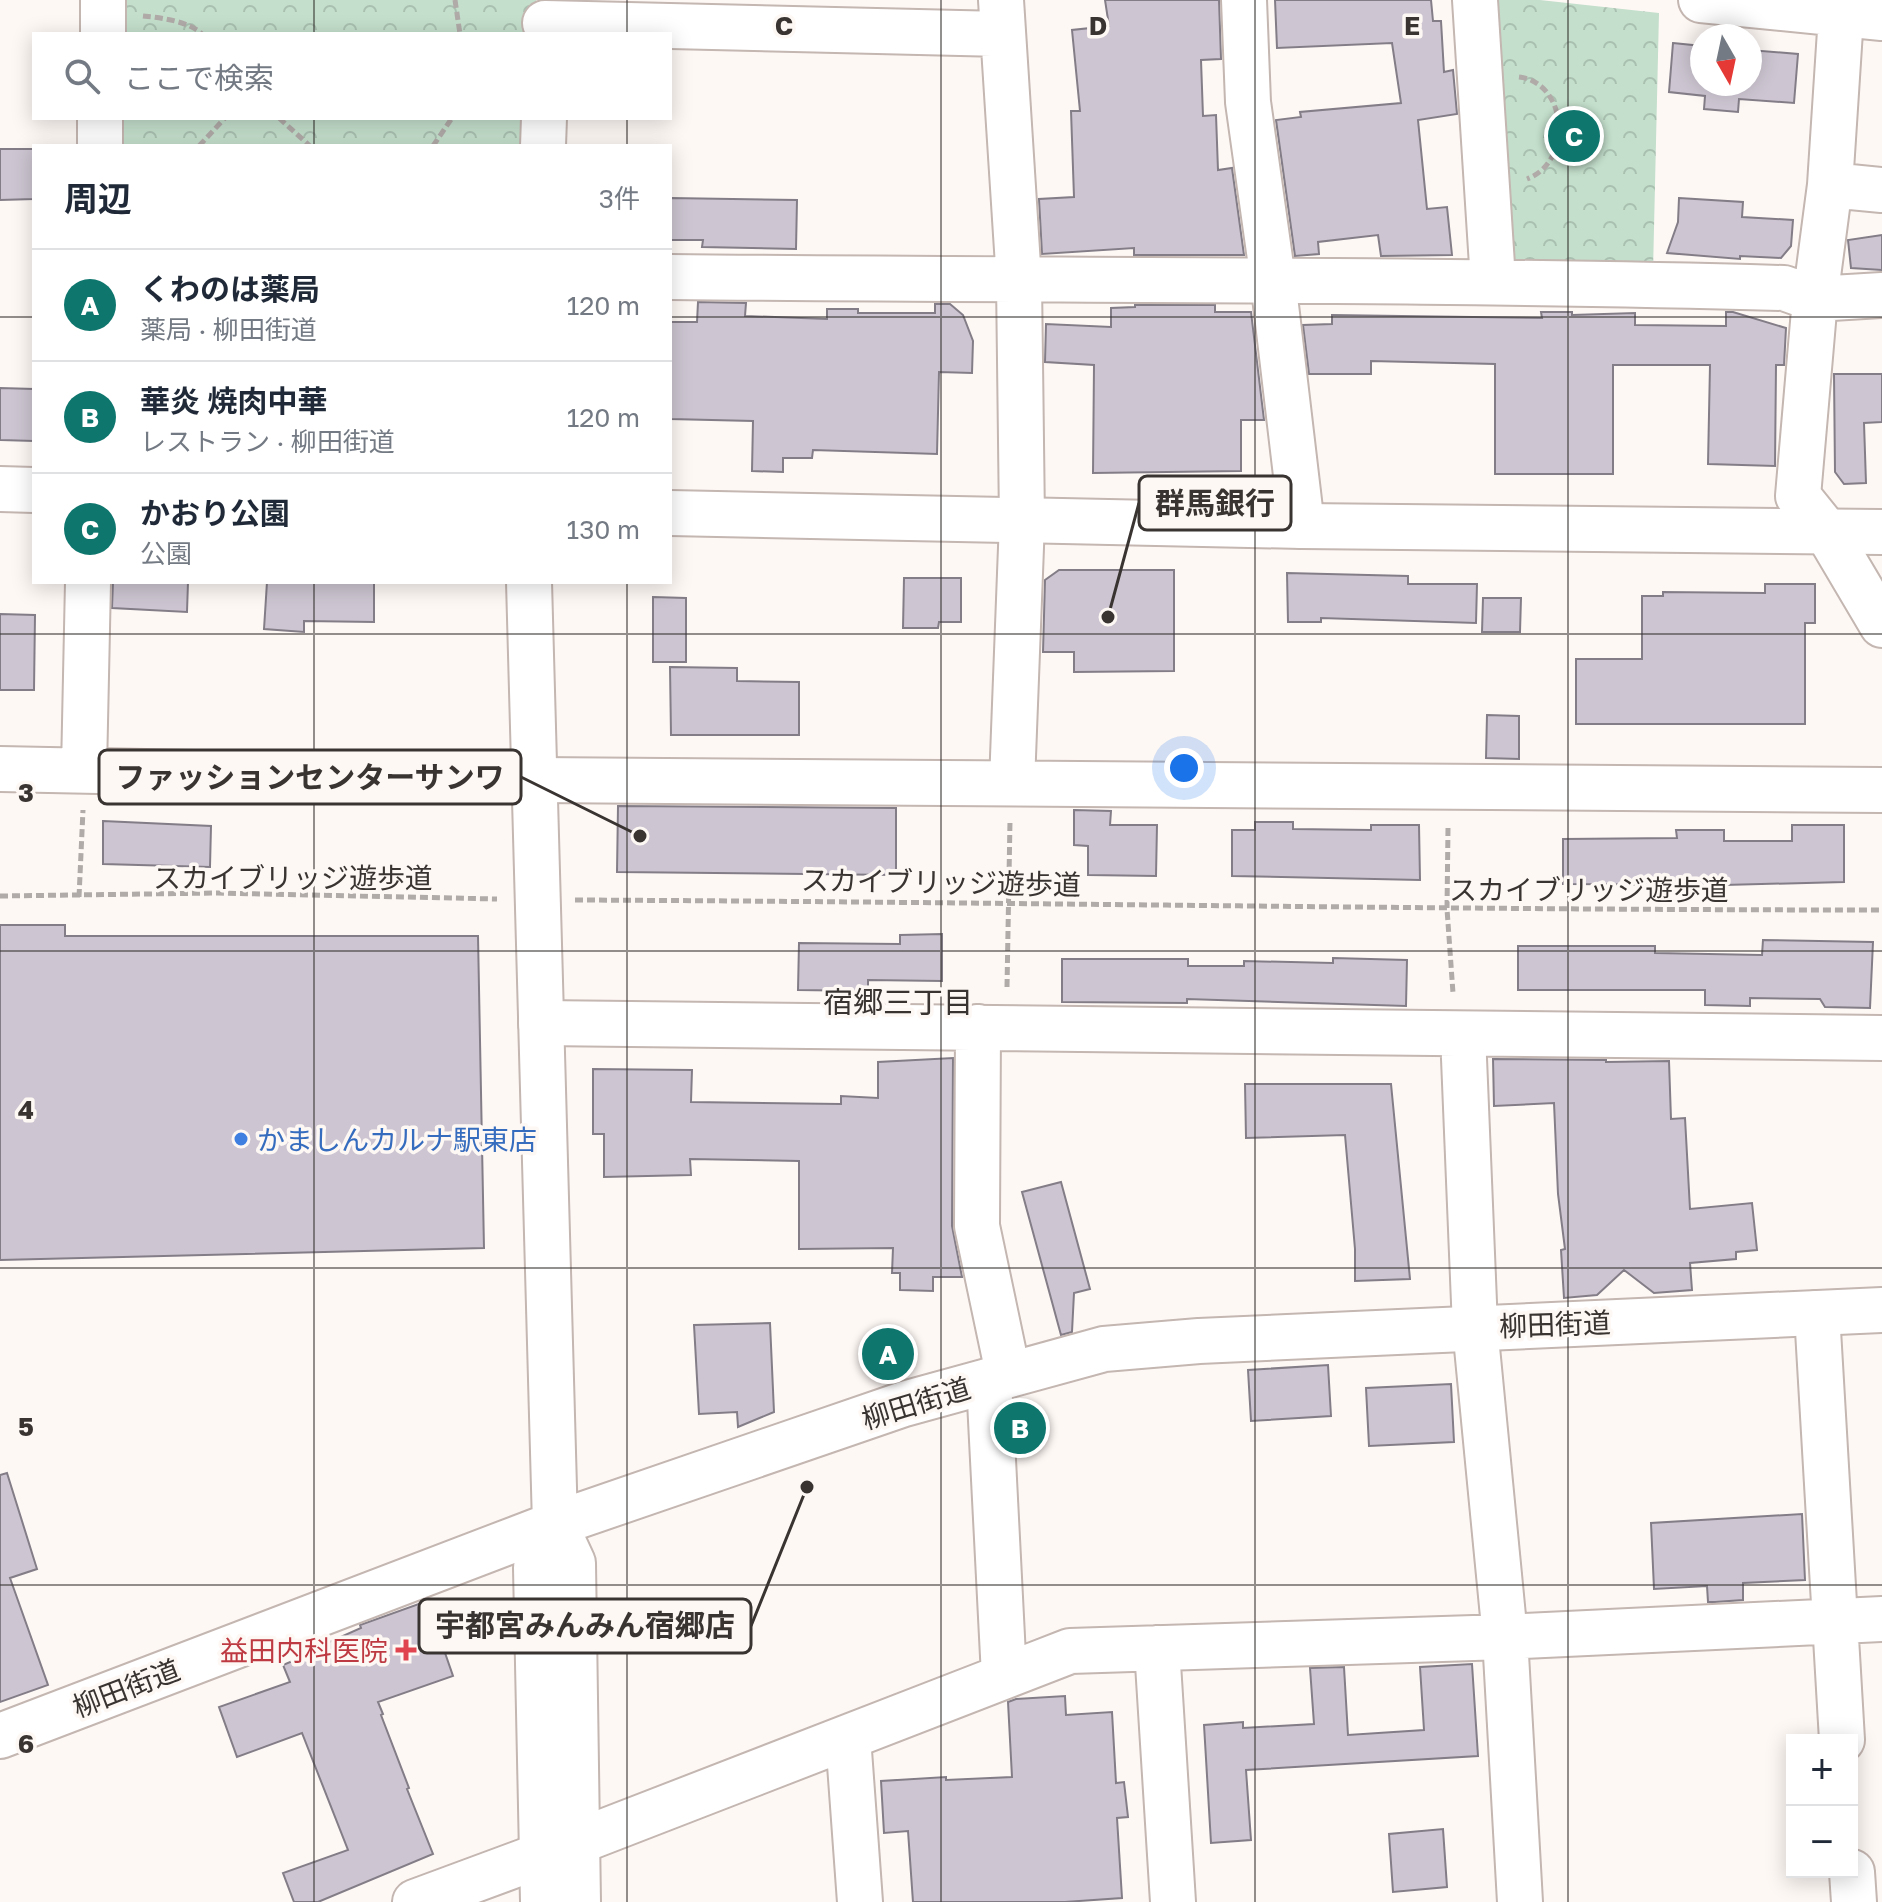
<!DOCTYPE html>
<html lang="ja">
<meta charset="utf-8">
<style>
body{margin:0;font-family:"Golos Text","Noto Sans JP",sans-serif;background:#f6f6f7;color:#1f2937}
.controls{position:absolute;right:24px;bottom:24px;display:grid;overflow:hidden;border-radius:0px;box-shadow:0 4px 20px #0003}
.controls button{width:72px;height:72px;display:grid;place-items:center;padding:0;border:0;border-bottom:2px solid #e0e1e3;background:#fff;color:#1f2937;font:40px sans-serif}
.compass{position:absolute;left:1690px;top:24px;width:72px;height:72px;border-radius:50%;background:#fff;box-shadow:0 4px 20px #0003;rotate:171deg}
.you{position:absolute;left:1184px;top:768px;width:28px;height:28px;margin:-20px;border:6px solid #fff;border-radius:50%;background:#1a73e8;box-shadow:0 0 0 12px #1a73e833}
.badge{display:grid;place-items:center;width:52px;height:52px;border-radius:50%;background:#0f766e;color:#fff;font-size:26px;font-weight:700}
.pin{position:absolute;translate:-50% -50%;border:4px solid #fff;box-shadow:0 2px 8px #0006}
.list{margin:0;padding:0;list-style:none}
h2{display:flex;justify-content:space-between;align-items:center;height:104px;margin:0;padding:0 32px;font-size:34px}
h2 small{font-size:26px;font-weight:400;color:#747a83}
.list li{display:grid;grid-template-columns:52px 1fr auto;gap:24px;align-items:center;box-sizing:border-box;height:112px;padding:0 32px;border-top:2px solid #e0e1e3}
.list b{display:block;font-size:30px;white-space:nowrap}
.list p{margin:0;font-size:26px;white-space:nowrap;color:#747a83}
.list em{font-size:26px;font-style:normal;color:#747a83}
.icon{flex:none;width:44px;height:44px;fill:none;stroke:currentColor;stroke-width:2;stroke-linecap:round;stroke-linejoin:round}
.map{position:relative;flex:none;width:1882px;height:1902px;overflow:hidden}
.search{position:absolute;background:#fff;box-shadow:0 4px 20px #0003;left:32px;top:32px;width:640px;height:88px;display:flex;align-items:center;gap:20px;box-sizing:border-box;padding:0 28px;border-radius:0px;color:#747a83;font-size:30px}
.panel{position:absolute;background:#fff;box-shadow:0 4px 20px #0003;left:32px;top:144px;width:640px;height:440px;border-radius:0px}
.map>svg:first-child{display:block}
.park{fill:url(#park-crowns)}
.building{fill:#cdc6d2;stroke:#837d87;stroke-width:2}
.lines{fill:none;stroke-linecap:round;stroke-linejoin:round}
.street-casing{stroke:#c4b6b1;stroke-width:48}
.secondary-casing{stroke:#c4b6b1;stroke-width:48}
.path{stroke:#b0aaa8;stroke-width:5;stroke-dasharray:8 4;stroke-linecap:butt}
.street{stroke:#fff;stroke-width:44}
.secondary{stroke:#fff;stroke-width:44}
.grid{fill:none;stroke:#393432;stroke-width:2;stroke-opacity:0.55}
.shop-dot{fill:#3f7fe0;stroke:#fef8f5;stroke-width:3}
.health-dot{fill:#e0444e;stroke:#fef8f5;stroke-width:3}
.labels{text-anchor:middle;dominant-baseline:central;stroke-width:7;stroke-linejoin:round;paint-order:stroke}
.street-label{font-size:28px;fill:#393432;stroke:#fef8f5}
.shop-label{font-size:28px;fill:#366cbe;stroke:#fef8f5;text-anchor:start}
.health-label{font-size:28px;fill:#be3a42;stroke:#fef8f5;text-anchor:end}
.neighbourhood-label{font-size:30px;fill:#393432;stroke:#fef8f5}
.grid-label{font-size:26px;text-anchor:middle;font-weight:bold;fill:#393432;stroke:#fef8f5;stroke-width:7;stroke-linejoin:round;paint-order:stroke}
.leader{fill:none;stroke:#393432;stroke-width:3}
.callout-dot{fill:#393432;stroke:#fef8f5;stroke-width:3}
.callout{fill:#fef8f5;stroke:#393432;stroke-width:3}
.callout-label{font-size:30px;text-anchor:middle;font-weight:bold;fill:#393432}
</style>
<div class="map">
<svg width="1882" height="1902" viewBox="0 0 1882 1902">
<defs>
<pattern id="park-crowns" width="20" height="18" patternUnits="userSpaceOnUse" patternTransform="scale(2)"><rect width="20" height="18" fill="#c4dfcc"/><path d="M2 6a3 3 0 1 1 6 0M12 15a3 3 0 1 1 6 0" fill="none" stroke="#a9c0b0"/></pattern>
</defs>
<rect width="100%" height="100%" fill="#fef8f5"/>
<path class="park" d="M113,0H536L535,34H112Z
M1487,0H1540L1659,13L1653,272L1513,269Z
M109,118H534V146H109Z"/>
<path class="building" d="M1105,0H1219L1221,59L1201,60L1203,116L1216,115L1218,170L1232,168L1244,255H1134V248L1042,254L1039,199L1074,197L1071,111H1080L1072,30L1109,26Z
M1275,0H1431L1433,21H1441L1444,72L1453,70L1457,114L1418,120L1427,209L1447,207L1452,255L1381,256L1378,235L1318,242L1319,254L1295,256L1276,120L1301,117L1300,112L1401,103L1392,43L1277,48Z
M1673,43L1702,46V84H1750V50L1798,54L1794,103L1739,99L1738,112L1704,109L1705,96L1669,92Z
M0,149H34V199L0,200Z
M670,198L797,200L796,249L702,247L703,240H670Z
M1679,198L1743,202L1742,217L1793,220L1791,246L1781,258L1740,256V259L1667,253L1678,222Z
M1882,235V270L1851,268L1848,240Z
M698,302L746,303L745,316L827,319V309H858V313H935V304H950L963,315L973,341L972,373L939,372L937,454L813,450L812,458H783V472L752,471L753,421L670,419V322H697Z
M1135,305H1215V312H1251L1264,420H1241V471L1093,473L1094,365L1045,362L1046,324L1111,327V308L1135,307Z
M1541,312H1572V315L1635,313V325L1726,326V312H1733L1786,328L1784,365H1776L1775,466L1708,464L1710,365H1613V474H1495V364L1371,361V374H1309L1303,325L1332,324V315L1542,318Z
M1834,374H1882V422L1864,423L1866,483L1844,484L1835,472Z
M0,388L34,389V441L0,440Z
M1059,570H1174V671L1074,672V652H1043L1045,580Z
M1287,573L1408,576V584H1477L1476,623L1321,618V622H1288Z
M904,578H961V622H939L938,628H903Z
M113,582H188L187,612L112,608Z
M267,582H374V622L304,621V632L264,629Z
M1765,584H1815V623H1805V724H1576V659H1642V596H1663V592L1765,593Z
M653,597L686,598V662H653Z
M1483,598H1521L1520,632H1482Z
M0,614L35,615L34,690H0Z
M670,667L737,668V681L799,682V735H671Z
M1487,715L1519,716V759L1486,758Z
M618,806L896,808V875L617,872Z
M1074,810L1111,811L1110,825H1157L1156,876L1088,875V846L1074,845Z
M103,821L211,826L210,867L103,864Z
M1255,822H1293V829L1371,830V825H1419L1420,880L1232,876V830H1255Z
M1792,825H1844V882L1724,885L1563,884V839L1677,838L1676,830H1724V841H1792Z
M0,925H65V936H478L484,1248L0,1260Z
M942,934V981L868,980V991L798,990L799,943L900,944V935Z
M1763,940L1873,942L1870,1008L1825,1007L1820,999L1750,998V1006L1705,1005V990H1518V946H1655V953L1762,955Z
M1333,958L1407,960L1406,1006L1187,999V1003L1062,1002V959H1188V966H1244V961L1333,963Z
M953,1058L952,1226L962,1277H933V1291L900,1290V1273H892L893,1248L799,1249V1161L690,1159L691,1175L604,1177V1134H593V1069L692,1070L691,1102L841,1104V1096L878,1098V1062Z
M1493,1059L1606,1060V1062L1669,1061L1671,1119L1685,1118L1690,1209L1752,1203L1757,1250L1736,1252V1259L1690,1263L1692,1290L1654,1293L1624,1270L1597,1295L1564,1298L1561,1250L1565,1249L1558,1194L1554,1103L1494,1106Z
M1245,1084H1391L1410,1279L1355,1281V1249L1345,1135L1246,1138Z
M1061,1182L1090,1289L1074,1293L1072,1332L1061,1335L1022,1192Z
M770,1323L774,1412L738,1427L737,1412L699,1414L694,1325Z
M1328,1365L1331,1416L1251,1421L1248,1370Z
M1451,1384L1454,1442L1369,1446L1366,1388Z
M7,1473L37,1569L10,1578L48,1685L0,1702V1475Z
M1802,1514L1805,1580L1743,1583V1600L1715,1602H1708L1707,1586L1654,1589L1651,1523Z
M427,1601L453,1676L378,1702L383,1714L381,1715L409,1788L407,1789L433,1854L318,1902H294L283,1873L348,1850L302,1733L237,1757L219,1707L290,1682L283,1665L328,1646L327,1643L361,1628L360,1625Z
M1472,1664L1478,1756L1246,1770L1251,1840L1211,1843L1204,1725L1243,1722V1728L1314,1724L1310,1668L1344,1667L1348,1735L1424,1730L1420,1667Z
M1065,1696L1066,1715L1112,1712L1116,1783L1124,1782L1128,1817L1117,1818L1122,1898L1065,1902H913L908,1831L884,1833L881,1781L946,1777V1780L1012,1777L1008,1702L1016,1699Z
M1443,1829L1447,1887L1393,1892L1389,1834Z"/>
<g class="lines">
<defs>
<path id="street" d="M1001,0L1019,281L1022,521L1012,783
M1244,0L1248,102L1273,280L1302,526
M1475,0L1493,281
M1701,0L1882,18
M1842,0L1830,185L1815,299L1798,496L1827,532L1882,625
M545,23L1002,34
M103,34V0
M100,146V118
M543,146L544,118
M1830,185L1882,190
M670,277C1041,281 1413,278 1784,288L1815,299L1882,295
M0,769L536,780L1882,790
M84,770L88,582
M541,1023L1882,1038
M978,1027L977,1226L1008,1373
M1463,1034L1475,1327L1505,1637L1520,1902
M1817,1313L1842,1740
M989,1381L1004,1676
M1157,1648L1173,1902
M848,1737L860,1902
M1852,1872L1854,1902
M415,1902L577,1842L1070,1651L1505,1637L1882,1619"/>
<path id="secondary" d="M0,489L34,490
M670,513L1302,526L1882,532
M529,582L555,1524L573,1563L578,1902
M0,1736L555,1524L904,1404L1104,1349L1199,1341L1882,1310
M543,1902L536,1568L555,1524"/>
</defs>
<use href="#street" class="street-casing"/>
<use href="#secondary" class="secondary-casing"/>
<path class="path" d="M455,0L460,34
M143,16C162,18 188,21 202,34
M1519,77C1568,83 1573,162 1527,179
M279,118L310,146
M199,146L225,118
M433,146L452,118
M1448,828L1447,909L1453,993
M0,896L218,893L497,899
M79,897L83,810
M575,900C1011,902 1446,910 1882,910
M1007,987L1010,821"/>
<use href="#street" class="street"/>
<use href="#secondary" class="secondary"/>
</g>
<path class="grid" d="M314,0V34M627,0V34M941,0V1902M1255,0V1902M1568,0V1902M314,118V146M627,118V146M0,317H34M670,317H1882M314,582V1902M627,582V1902M0,634H1882M0,951H1882M0,1268H1882M0,1585H1882"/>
<circle class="shop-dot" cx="241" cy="1139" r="8"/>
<path class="health-dot" d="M402 1638h8v8h8v8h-8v8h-8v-8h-8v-8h8z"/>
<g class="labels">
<g class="street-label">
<text x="293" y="877">スカイブリッジ遊歩道</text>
<text transform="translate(941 882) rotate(1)">スカイブリッジ遊歩道</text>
<text x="1589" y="889">スカイブリッジ遊歩道</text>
<text transform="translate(1555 1324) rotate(-2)">柳田街道</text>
<text transform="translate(916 1403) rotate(-17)">柳田街道</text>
<text transform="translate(126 1688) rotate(-21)">柳田街道</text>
</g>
<g class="shop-label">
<text x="257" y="1139">かましんカルナ駅東店</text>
</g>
<g class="health-label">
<text x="388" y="1650">益田内科医院</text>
</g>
<g class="neighbourhood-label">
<text x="898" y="1002">宿郷三丁目</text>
</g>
</g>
<g class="grid-label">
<text x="784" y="35">C</text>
<text x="1098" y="35">D</text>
<text x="1412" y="35">E</text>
<text x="26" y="802">3</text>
<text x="26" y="1119">4</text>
<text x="26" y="1436">5</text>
<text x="26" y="1753">6</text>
</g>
<path class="leader" d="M1108 617L1139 503M640 836L521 777M807 1487L751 1626"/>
<g class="callout-dot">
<circle cx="1108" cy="617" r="8"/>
<circle cx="640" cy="836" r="8"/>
<circle cx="807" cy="1487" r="8"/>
</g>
<g class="callout">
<rect x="1139" y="476" width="152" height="54" rx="8"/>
<rect x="99" y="750" width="422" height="54" rx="8"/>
<rect x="419" y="1599" width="332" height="54" rx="8"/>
</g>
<g class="callout-label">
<text x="1215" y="514">群馬銀行</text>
<text x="310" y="788">ファッションセンターサンワ</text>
<text x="585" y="1636">宇都宮みんみん宿郷店</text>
</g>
</svg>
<div class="controls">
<button>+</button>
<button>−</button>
</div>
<svg class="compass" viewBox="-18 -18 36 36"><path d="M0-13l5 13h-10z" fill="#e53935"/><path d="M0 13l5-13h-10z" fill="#747a83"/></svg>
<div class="you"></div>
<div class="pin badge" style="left:888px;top:1354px">A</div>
<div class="pin badge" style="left:1020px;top:1428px">B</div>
<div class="pin badge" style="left:1574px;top:136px">C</div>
<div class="search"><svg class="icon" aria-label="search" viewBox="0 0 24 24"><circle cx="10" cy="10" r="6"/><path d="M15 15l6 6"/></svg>ここで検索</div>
<section class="panel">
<h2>周辺<small>3件</small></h2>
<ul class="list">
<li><span class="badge">A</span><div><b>くわのは薬局</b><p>薬局 · 柳田街道</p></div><em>120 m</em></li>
<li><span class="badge">B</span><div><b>華炎 焼肉中華</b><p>レストラン · 柳田街道</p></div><em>120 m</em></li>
<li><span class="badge">C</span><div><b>かおり公園</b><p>公園</p></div><em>130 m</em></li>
</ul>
</section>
</div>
